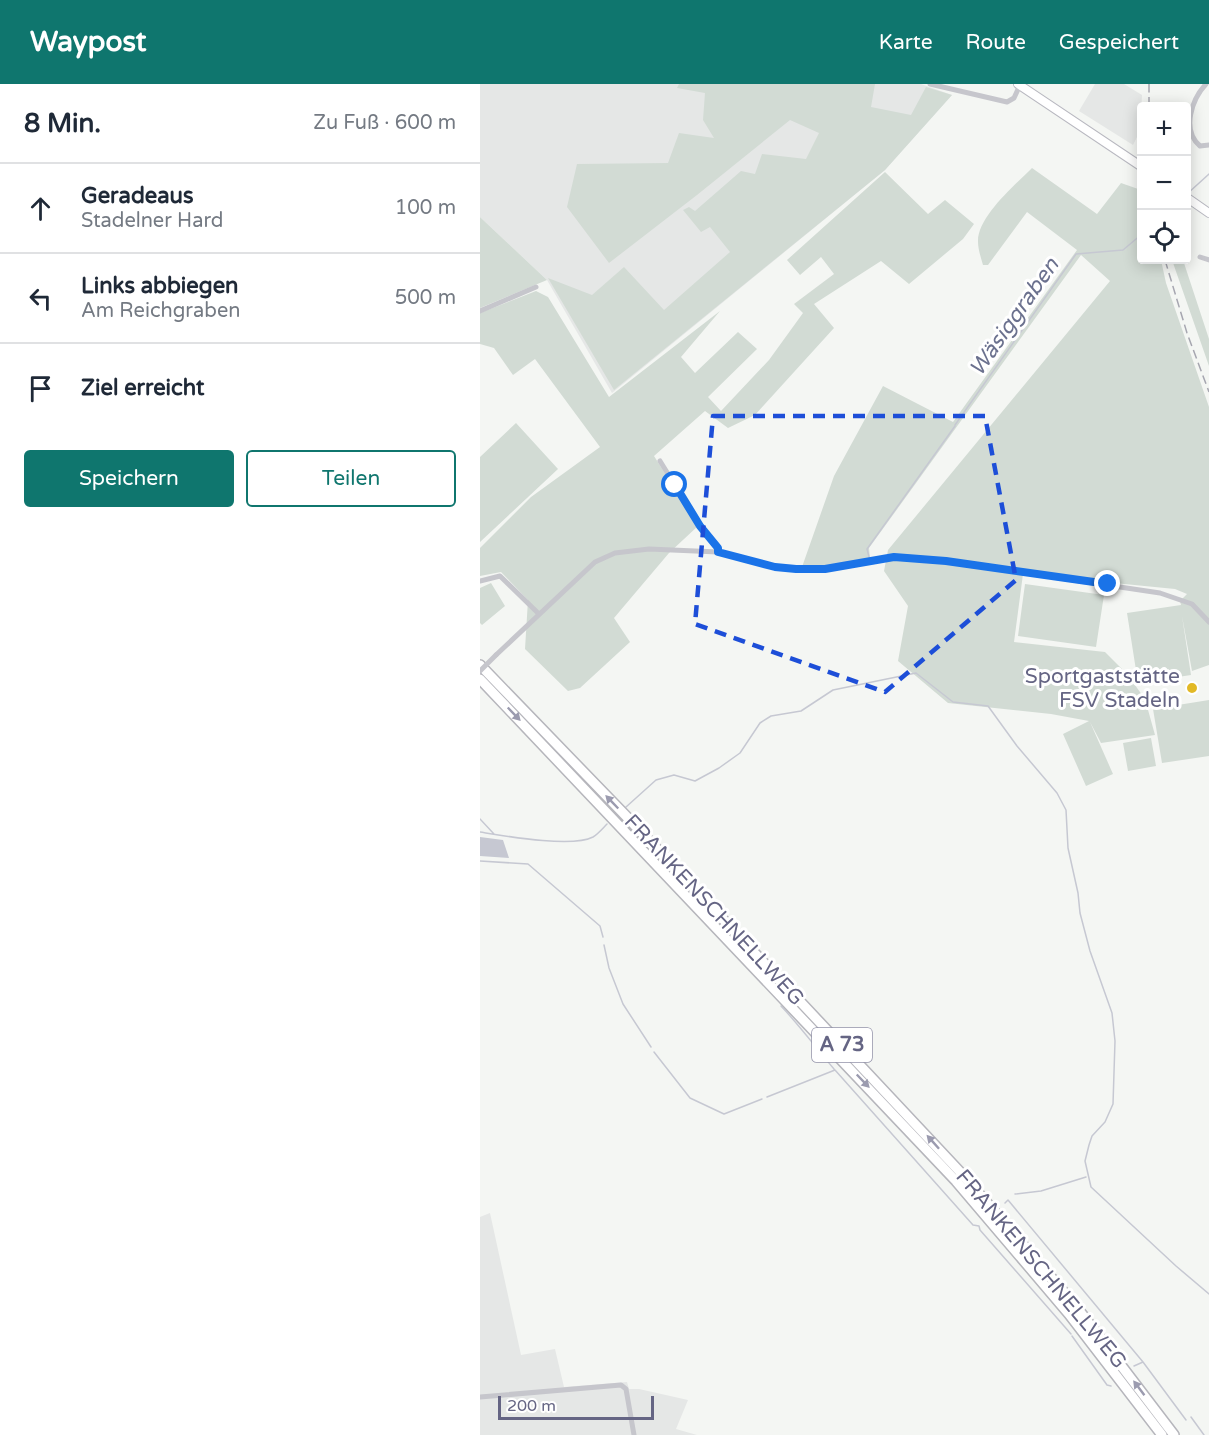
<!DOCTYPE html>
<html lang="de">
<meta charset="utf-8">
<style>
body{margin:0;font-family:"Varela Round",sans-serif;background:#f2f2f3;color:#1f2937}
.controls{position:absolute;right:18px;top:18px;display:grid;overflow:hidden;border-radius:6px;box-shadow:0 3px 15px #0003}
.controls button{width:54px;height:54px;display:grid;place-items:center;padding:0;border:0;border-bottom:2px solid #e0e1e3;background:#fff;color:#1f2937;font:30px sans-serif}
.scale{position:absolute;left:18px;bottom:15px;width:156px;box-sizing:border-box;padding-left:6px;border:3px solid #656584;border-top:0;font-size:16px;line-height:21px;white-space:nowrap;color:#656584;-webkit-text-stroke:4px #fff;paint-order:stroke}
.stop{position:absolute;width:18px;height:18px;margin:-14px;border:4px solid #1a73e8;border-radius:50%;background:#fff}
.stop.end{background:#1a73e8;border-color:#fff;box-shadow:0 2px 6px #0008}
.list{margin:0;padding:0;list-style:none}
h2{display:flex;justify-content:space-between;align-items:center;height:78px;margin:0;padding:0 24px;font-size:26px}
h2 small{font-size:20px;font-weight:400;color:#747a83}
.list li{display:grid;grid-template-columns:39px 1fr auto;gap:18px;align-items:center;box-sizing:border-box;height:90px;padding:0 24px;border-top:2px solid #e0e1e3}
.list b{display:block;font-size:22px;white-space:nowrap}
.list p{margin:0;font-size:20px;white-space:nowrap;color:#747a83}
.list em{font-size:20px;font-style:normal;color:#747a83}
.actions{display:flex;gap:12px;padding:18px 24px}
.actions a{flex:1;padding:14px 0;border:2px solid #0f766e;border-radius:6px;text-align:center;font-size:21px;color:#0f766e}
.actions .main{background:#0f766e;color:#fff}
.icon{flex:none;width:33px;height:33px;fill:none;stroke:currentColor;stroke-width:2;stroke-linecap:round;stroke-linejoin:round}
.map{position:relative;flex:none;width:729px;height:1351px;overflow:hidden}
header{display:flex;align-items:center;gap:36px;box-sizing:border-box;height:84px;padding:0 30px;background:#0f766e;color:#fff}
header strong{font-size:28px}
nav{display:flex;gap:33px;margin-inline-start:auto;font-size:21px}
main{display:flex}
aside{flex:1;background:#fff}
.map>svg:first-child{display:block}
.built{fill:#e5e7e6}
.green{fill:#d2dbd4}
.water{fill:#c6c8d2}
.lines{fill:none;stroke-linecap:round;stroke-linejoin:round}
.stream{stroke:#c6c8d2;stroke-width:1.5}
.secondary-casing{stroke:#b8b8c0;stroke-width:10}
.motorway-casing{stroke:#b6b6bc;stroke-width:12}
.minor{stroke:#c6c6cc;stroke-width:5}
.secondary{stroke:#fff;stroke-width:8}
.motorway{stroke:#fff;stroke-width:9}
.rail{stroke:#a6a6b0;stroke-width:1.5;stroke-dasharray:9 4.5;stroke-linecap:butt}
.minor-bridge{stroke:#c6c6cc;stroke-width:5}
.oneway{fill:#9b9baf}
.route{stroke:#1a73e8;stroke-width:8}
.marked{fill:none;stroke:#1d4ed8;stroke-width:4.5;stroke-dasharray:12 8;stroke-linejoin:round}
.poi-dot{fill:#e2b926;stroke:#fff;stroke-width:2}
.labels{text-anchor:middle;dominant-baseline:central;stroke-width:6;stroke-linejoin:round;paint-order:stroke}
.shield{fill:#fff;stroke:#9393a9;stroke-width:1.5}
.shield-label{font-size:20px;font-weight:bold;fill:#656584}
.poi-label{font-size:21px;fill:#656584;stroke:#fff;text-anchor:end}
.street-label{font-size:21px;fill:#656584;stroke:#fff}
.water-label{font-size:22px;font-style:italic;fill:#6b718e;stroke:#fff}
</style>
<header>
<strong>Waypost</strong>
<nav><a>Karte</a><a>Route</a><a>Gespeichert</a></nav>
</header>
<main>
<aside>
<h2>8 Min.<small>Zu Fuß · 600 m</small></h2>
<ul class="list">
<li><svg class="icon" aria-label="ahead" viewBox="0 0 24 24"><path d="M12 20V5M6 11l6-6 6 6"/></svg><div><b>Geradeaus</b><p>Stadelner Hard</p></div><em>100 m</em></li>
<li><svg class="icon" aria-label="left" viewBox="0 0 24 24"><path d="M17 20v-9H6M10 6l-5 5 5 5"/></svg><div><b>Links abbiegen</b><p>Am Reichgraben</p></div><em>500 m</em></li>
<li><svg class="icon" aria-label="arrive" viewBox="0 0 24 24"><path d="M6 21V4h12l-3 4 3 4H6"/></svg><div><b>Ziel erreicht</b></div></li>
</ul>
<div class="actions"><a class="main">Speichern</a><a>Teilen</a></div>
</aside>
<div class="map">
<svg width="729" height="1351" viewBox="0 0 729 1351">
<rect width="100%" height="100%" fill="#f4f6f3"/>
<path class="built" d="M0,0H441L472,11L405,86L132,309L67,196L0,133Z
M615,0H644L662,11L660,47L653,61L599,27Z
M10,1129L41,1271L75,1265L84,1303L147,1298L149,1305H159L208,1316L196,1345L217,1351H0V1133Z"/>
<path class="green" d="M199,0H395L391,23L431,31L446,3L472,11L405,86L134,306L68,194L112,211L144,183L184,226L250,168L230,143L221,148L203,126L209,123L215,127L261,87L275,90L282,70L326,75L339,49L310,36L217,111L129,179L87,123L97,80L188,79L199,49L234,54L223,36L225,9L197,4Z
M552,84L617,130L641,99L661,106L662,176H681L686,199L729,323V581L712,587L702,532L711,591L658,599L647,529L701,521L700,517L707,510L695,505L543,490L534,558L625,568L647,590L665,615L675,651L621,659L610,638L633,690L606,702L583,650L609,637L571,630L468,619L418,577L428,522L404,487L408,466L630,197L601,171L389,464L390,475L355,481L322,483L354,392L403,302L473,338L597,166L547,128L508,181H503C501,174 498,165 498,158C497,133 535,101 552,84Z
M405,88L448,130L465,116L494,140L483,155L429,200L401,177L334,220L354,244L275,331L248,344L225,327L174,372L218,442L189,469L134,534L150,558L100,604L88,607L45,565L48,516L21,488L0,492V464L51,413L120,363L55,275L33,291L14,264L0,260V229L56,207L68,213L129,313L240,227L201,273L215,289L258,248L277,265L228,313L241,327L289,276L323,229L314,220L354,190L341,173L320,191L307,176Z
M0,133L67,196L0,224Z
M692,176H703L729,255V282Z
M36,339L78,385L0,458V373Z
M11,499L25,522L2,541L0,539V504Z
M545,500L624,511L616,563L538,552Z
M729,616V672L682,679L673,625Z
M671,654L676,682L648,687L643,659Z"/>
<path class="water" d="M0,753L23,756L29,774L0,772Z"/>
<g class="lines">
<path class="stream" d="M707,110L729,90
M475,341L596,170L643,166L662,150
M389,473L387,465L475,342
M146,723L176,696L194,691L215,697L239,684L260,669L280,639L291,632L321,627L353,606L436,589L473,618L508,622L537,662L577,709L586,726L588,764L598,809L600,829L610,867L632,929L635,957L633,1020L625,1038L612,1052L609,1061L605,1077L611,1103L696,1182L729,1210
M0,735L14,750
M0,748C25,752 92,764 113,753C118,750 123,744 127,740
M0,777L48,780L120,842L123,853
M124,861L129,884L143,920L171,963
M301,922C320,942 336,964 354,985
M174,968L210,1014L244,1030L282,1015
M287,1013L355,986L493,1141L499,1142L500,1146L591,1250
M535,1110L561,1107L606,1093
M525,1119L528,1116L663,1278
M592,1252L627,1301L631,1302
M654,1282L663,1278L706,1336
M711,1333L724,1351"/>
<defs>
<path id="secondary" d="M538,0L662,83
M706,113L729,129"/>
<path id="motorway" d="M0,581L146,732L482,1090L595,1221L694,1351
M0,595L476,1097L589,1230L682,1351"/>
</defs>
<use href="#secondary" class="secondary-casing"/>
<use href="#motorway" class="motorway-casing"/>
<path class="minor" d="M450,0L527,18L534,14L540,1
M726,0C712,15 701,46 720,62L729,61
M720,173L729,176
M0,227L56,203
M180,377L220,442L238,464V468
M0,497L20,492L59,530
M16,571L115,478L135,469L169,465L238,468L295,483L316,485H345L414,473L466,477L680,509L712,520L729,538
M0,1313L141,1301L146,1305L154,1351"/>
<use href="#secondary" class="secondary"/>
<use href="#motorway" class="motorway"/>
<path class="rail" d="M669,22V0
M685,176L707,249L729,308"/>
<path class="minor-bridge" d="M0,587L16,571"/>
</g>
<defs><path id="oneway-solid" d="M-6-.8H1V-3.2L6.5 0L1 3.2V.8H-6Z" transform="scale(1.5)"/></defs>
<g class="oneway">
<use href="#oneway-solid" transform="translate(34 630) rotate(46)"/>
<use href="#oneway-solid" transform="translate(132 718) rotate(-134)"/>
<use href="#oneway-solid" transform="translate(383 997) rotate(46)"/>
<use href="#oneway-solid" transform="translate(453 1058) rotate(-132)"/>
<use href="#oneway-solid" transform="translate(659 1304) rotate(-127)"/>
</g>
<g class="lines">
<path class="route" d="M195,401L220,442L238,464V468L295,483L316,485H345L414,473L466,477L628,500"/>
</g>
<path class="marked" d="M233,332H505L536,496L405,608L215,540Z"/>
<circle class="poi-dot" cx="712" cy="604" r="6"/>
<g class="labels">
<rect class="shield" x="332" y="944" width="60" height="34" rx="4.5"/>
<g class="shield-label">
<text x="362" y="961">A 73</text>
</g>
<g class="poi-label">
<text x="700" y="592">Sportgaststätte<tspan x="700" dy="24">FSV Stadeln</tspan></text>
</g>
<g class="street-label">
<text transform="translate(234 826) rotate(47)">FRANKENSCHNELLWEG</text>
<text transform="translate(561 1185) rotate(50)">FRANKENSCHNELLWEG</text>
</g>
<g class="water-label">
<text transform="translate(534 233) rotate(-55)">Wäsiggraben</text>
</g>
</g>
</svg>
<div class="controls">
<button>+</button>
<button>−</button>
<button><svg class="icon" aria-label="locate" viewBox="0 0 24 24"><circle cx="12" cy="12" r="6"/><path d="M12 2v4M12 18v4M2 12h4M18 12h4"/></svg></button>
</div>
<div class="scale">200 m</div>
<div class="stop" style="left:195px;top:401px"></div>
<div class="stop end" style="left:628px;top:500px"></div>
</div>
</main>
